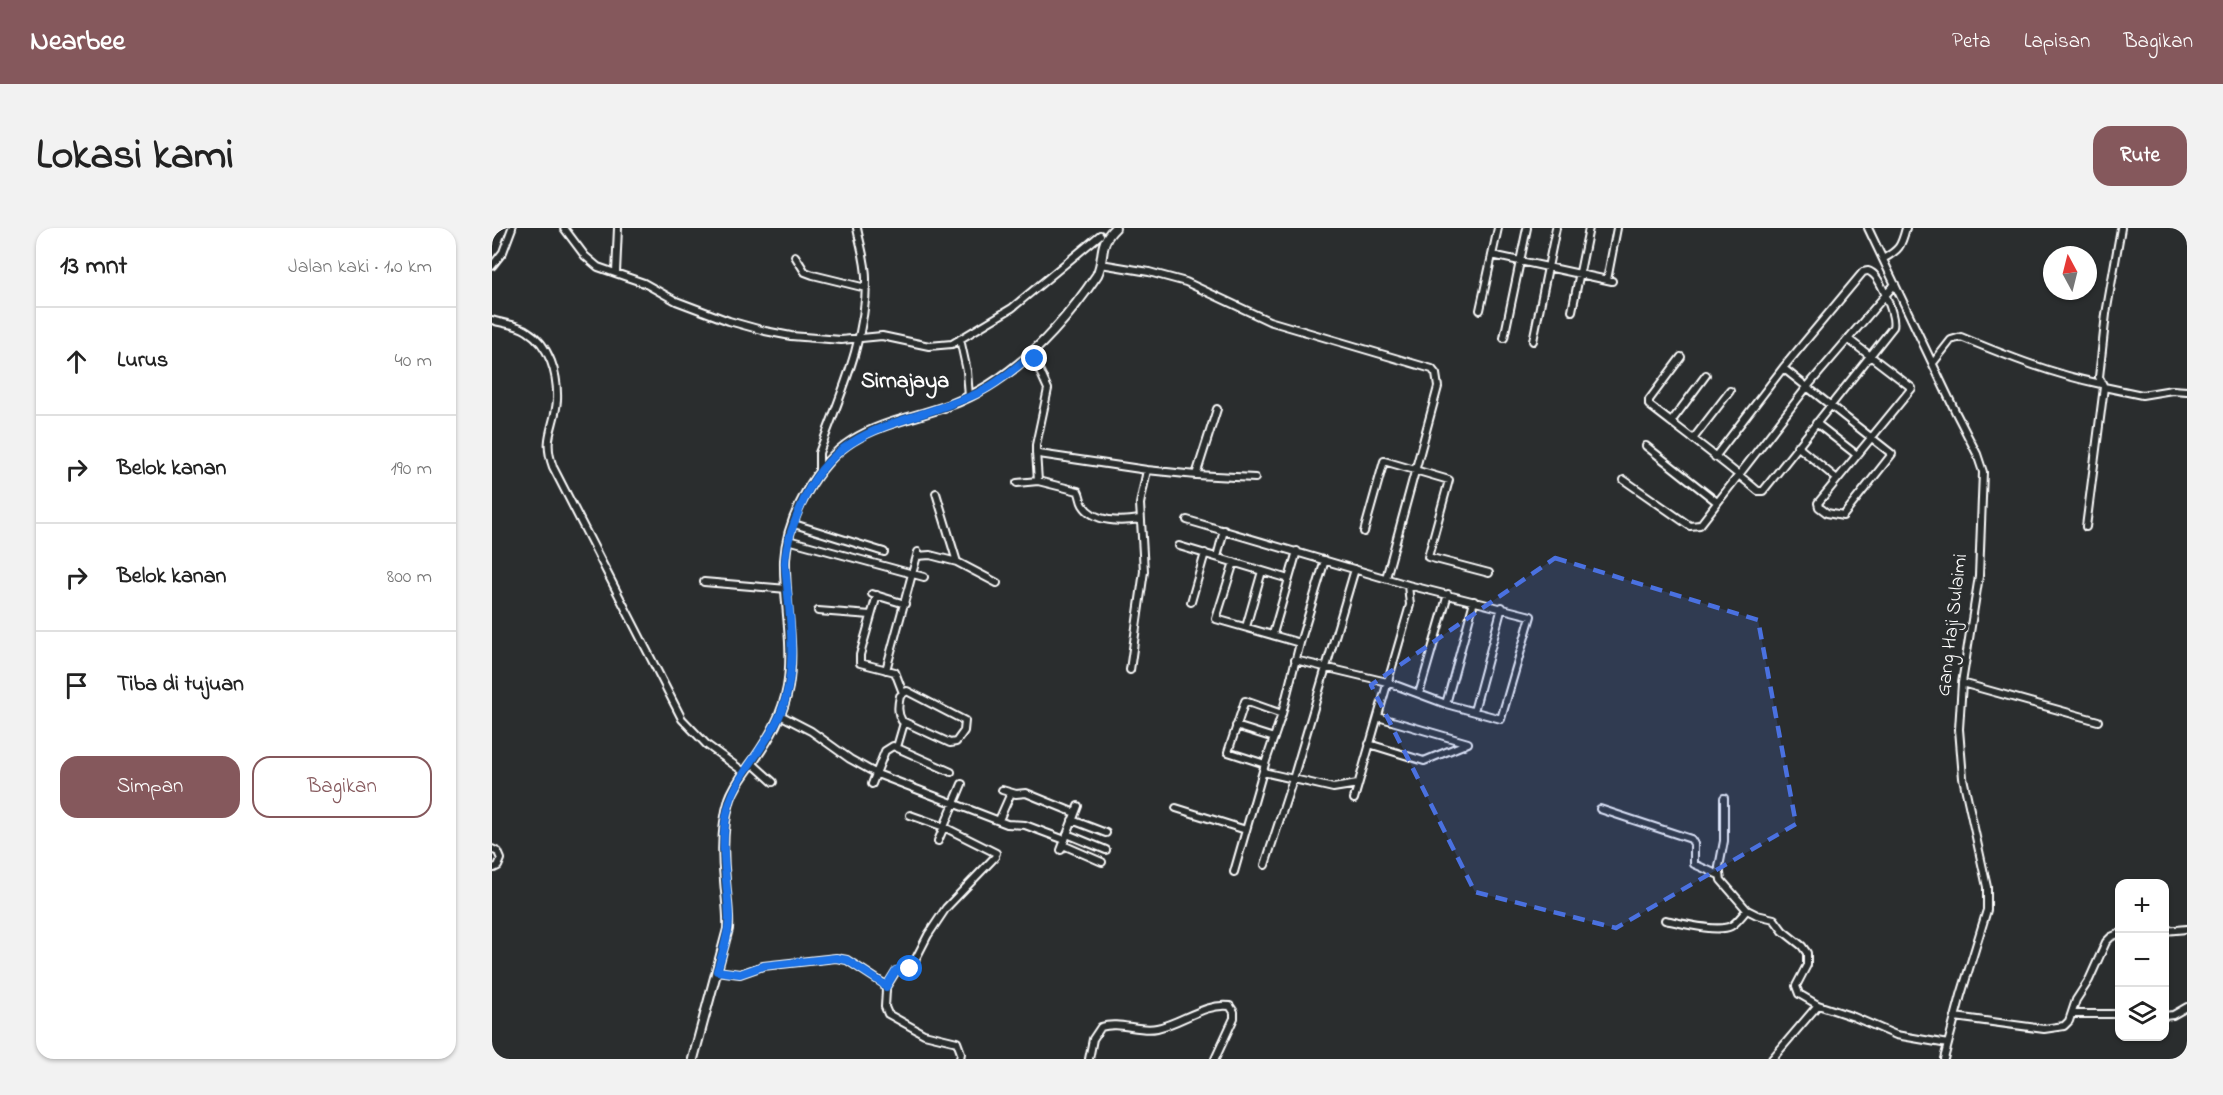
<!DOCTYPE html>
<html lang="id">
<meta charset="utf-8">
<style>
body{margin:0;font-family:"Indie Flower",sans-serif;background:#f2f2f2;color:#222}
.controls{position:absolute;right:18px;bottom:18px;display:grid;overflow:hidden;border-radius:12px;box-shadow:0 2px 4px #0004}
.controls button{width:54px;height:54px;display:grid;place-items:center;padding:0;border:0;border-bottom:2px solid #e0e0e0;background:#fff;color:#222;font:30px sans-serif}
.compass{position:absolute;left:1551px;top:18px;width:54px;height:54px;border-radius:50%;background:#fff;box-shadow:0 2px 4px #0004;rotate:353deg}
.stop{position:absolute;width:18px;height:18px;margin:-14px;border:4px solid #1a73e8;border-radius:50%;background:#fff}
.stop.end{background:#1a73e8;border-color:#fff;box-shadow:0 2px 6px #0008}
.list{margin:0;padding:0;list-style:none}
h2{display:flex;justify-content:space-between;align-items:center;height:78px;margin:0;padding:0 24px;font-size:26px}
h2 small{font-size:20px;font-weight:400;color:#767676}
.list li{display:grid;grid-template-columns:39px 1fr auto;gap:18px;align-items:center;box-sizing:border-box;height:108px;padding:0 24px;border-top:2px solid #e0e0e0}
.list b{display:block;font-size:22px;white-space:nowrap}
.list em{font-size:20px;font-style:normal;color:#767676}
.actions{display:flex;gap:12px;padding:18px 24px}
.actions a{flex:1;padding:14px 0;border:2px solid #85585c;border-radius:18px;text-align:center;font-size:21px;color:#85585c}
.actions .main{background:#85585c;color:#fff}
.icon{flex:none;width:33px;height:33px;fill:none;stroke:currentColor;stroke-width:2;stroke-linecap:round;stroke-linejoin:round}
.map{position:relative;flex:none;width:1695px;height:831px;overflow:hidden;border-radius:18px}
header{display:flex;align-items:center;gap:36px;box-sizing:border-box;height:84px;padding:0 30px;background:#85585c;color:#fff}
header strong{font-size:28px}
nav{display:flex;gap:33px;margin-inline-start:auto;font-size:21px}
.intro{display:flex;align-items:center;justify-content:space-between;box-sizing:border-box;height:144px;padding:0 36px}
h1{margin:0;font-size:42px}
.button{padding:15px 27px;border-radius:18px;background:#85585c;color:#fff;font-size:21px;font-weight:700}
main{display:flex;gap:36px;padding:0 36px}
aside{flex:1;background:#fff;border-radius:18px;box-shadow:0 2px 4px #0004}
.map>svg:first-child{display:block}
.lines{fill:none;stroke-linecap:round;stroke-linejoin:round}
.minor-casing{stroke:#fff;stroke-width:10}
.tertiary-casing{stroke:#fff;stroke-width:12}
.minor{stroke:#2a2d2e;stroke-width:6}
.tertiary{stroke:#2a2d2e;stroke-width:8}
.route{stroke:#1a73e8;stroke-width:8}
.marked{fill:#4a71e0;fill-opacity:0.2;stroke:#4a71e0;stroke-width:4.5;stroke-dasharray:12 8;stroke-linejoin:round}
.labels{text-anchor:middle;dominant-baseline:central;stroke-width:6;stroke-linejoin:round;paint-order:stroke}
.street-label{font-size:20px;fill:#fff;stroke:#2a2d2e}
.quarter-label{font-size:22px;font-weight:bold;fill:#fff;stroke:#2a2d2e}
</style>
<header>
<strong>Nearbee</strong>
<nav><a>Peta</a><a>Lapisan</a><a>Bagikan</a></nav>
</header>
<div class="intro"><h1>Lokasi kami</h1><a class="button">Rute</a></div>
<main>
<aside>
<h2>13 mnt<small>Jalan kaki · 1.0 km</small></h2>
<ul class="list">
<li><svg class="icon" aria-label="ahead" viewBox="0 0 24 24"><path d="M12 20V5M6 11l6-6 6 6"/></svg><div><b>Lurus</b></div><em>40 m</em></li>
<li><svg class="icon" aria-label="right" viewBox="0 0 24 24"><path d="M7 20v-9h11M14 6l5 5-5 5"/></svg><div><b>Belok kanan</b></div><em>190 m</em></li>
<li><svg class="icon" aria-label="right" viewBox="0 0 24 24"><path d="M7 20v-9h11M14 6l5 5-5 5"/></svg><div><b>Belok kanan</b></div><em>800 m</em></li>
<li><svg class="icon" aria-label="arrive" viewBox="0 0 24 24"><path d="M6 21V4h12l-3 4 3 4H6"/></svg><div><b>Tiba di tujuan</b></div></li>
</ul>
<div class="actions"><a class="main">Simpan</a><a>Bagikan</a></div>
</aside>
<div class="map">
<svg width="1695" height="831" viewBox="0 0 1695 831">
<rect width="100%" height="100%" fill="#2a2d2e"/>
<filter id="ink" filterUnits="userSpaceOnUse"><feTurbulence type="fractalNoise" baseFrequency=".0167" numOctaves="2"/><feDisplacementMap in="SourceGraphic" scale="12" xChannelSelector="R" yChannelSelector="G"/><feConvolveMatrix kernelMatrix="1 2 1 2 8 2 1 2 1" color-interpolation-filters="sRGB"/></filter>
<g filter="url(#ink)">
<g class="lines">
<defs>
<path id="minor" d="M72,0L93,28L106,39L152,55L184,73L237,93L273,103L299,108L349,112L390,108L437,118L460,116L520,80L608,7
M1376,0L1464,185L1485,226L1491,244L1487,348L1470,455L1467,501L1471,550L1495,659V682L1469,767L1452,831
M1629,0L1614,86L1607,149L1612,159L1650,167L1680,162L1695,163
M1000,27L1120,53
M303,28L313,44L321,47L374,60
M1391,31C1407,22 1409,19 1414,0
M609,36L657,44L694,54L777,93L940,141L944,146L946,159L894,350
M0,38L11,24L20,0
M124,45L126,0
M1115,52L1125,0
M988,82L1006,0
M1080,83L1097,0
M0,92C11,96 25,96 35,103C58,117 66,147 65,172C63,200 50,209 61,239L190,491L215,517L252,544
M1012,110L1035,0
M468,111L475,143L477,169
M1041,113L1064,0
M540,126L556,161L544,217V224L547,226L655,242L704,247L763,250
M1189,129L1157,172V177C1193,205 1231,233 1266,263H1271L1401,99C1404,89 1389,51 1380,45C1376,42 1375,43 1371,44L1291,140L1223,229
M1441,135L1459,112L1469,109C1515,128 1560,146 1609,156
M1291,140L1400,226L1351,288L1335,285L1327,279L1326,275L1420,160L1356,111
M1179,194L1214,147
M1324,195L1365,227
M1201,211L1238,163
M1154,218L1225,274
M1305,218L1345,251
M544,224L546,253
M327,244V225C347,170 375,110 374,50C374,34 368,16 365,0
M704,247L725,181
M1132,252L1198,298L1208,297L1315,159L1403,56
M525,255L546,253L586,263C589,268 588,272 591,277C602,295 630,294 648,291
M444,265L465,334L505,355
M695,292L916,357L918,377L862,571
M302,296L392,324
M1594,299L1612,159
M872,304L892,233L957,252L936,329L997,345
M296,312L432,349
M687,318L797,351
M425,328L438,327L465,334
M725,329L732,302
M742,334L724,391L808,415
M212,354L295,361
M380,366L413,376
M385,367L368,427V435L403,444L411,465
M699,374L713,325
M326,383L379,387
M754,399L770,343
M781,406L805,323
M803,432L895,454L954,476L1009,491L1039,388L916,357
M394,442L426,324
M638,442L652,343L648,276L655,242
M1470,455L1606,493
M415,463L473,493L472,503L464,514L458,515L410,493C405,485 406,477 408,468Z
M927,466L956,366
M954,476L982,373
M982,483L1010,379
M288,487L319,503L358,531L385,546L515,596L533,597L573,612
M886,489L976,515
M744,498L782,510
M877,516L932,533L976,515
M405,519L412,495
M260,535L281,554
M773,536L736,524L753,473L790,486
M771,544L841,560L866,556
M380,556L393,523L401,518L459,544
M510,562L524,566L534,565L583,585
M1232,570V613L1227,639L1229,652L1255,682L1265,687L1282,691L1291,703L1310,718L1315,725V737L1304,758L1307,766L1326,777L1362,789L1404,807L1456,816
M684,580L754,602
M1108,581L1199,611L1202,616V636L1227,647
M418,587L452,599L504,625
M507,592L519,565
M580,592L614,605
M575,606L614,622
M446,613L470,556
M571,617L610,634
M0,621L6,624L9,631L6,638L2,640
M569,622L586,578
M773,637L801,551L863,341
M742,644L773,536L790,486L808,415L833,332
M1173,692C1188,695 1226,705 1239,698C1245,695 1250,687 1255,682
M1672,703L1695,701
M225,743L248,746L271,738L344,730L355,732L392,756L394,762L393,779L396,786L432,806L465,814L469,825L468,831
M394,759L404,743L415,742L419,740L436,707L454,680L503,629
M1580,786H1628
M1672,788L1681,787L1695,779
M1463,789L1552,801L1572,798L1577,793L1584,772L1597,752L1614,714L1619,709L1628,705
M597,831L601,811L609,799C627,793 647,804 665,800C690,795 712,775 738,778L742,784V790L723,831
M1280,831L1326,777"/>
<path id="tertiary" d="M201,831L236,701C237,685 234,668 233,652C230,625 230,597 238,571C243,556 253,545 262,532C278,509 291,487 296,459C303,416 292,375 293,332C295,290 325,235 360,213C389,194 426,189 458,177C521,153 568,102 605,47C614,29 605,17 623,0"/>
</defs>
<use href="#minor" class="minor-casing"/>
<use href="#tertiary" class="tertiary-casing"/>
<use href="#minor" class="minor"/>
<use href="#tertiary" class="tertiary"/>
</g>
</g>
<g class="lines" filter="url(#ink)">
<path class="route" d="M418,741L404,742L394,759L390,755L355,732L344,730L271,738L248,746L225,743C230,726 237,707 237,689C236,654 227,620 235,585C242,548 272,523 287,489C308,442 297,385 293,335C294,315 301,297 309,278C342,194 414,198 484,166C505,156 522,141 540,126L543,131"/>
</g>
<path class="marked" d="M1063,330L1266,392L1304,596L1124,700L983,664L879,457Z"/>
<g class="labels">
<g class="street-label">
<text transform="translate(1461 397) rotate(-83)">Gang Haji Sulaimi</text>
</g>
<g class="quarter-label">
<text x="413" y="154">Sirnajaya</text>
</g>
</g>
</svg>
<div class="controls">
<button>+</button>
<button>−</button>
<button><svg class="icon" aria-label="layers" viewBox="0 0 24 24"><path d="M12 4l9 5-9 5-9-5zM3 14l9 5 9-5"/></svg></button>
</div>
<svg class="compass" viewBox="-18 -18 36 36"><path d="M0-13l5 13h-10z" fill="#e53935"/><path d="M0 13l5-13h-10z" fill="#767676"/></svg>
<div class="stop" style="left:418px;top:741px"></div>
<div class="stop end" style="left:543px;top:131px"></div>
</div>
</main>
